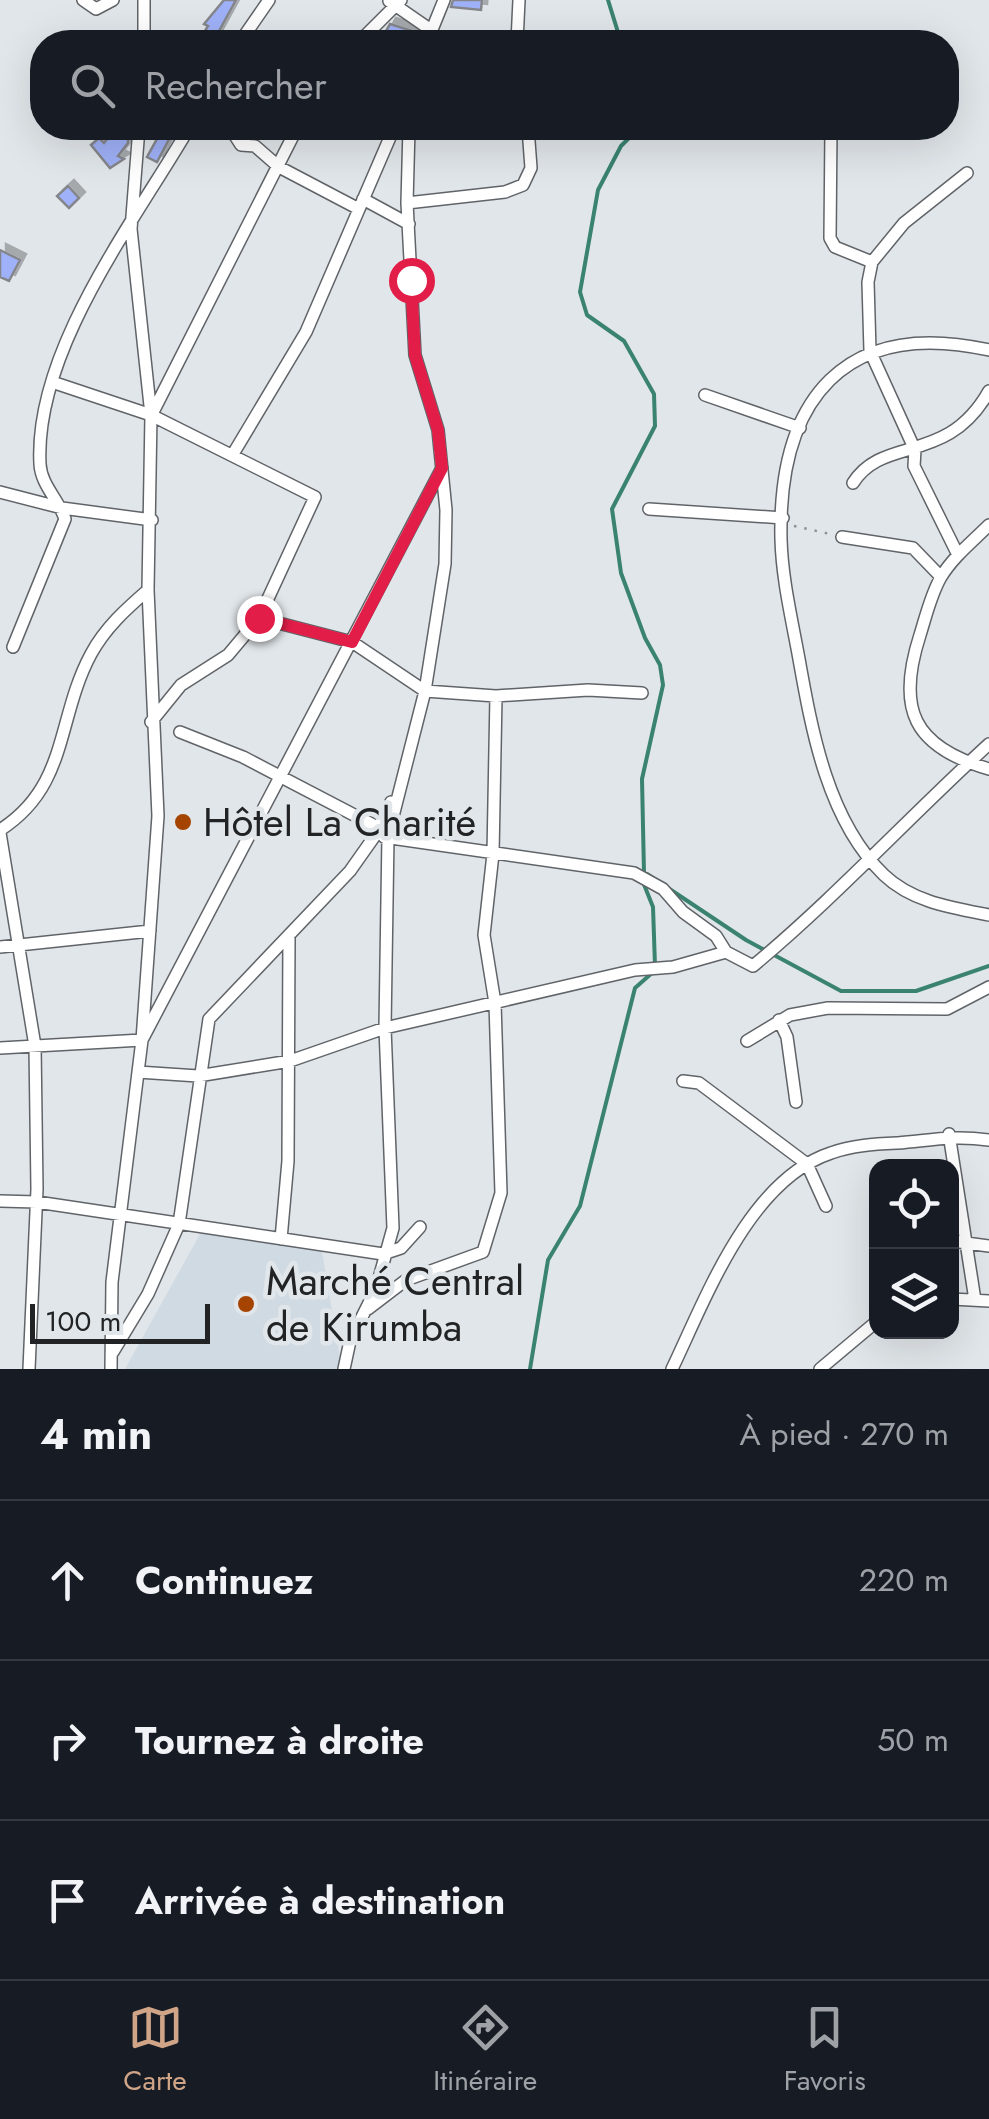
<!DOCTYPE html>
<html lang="fr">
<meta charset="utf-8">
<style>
body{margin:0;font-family:Jost,sans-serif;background:#20242c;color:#f1f3f6}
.controls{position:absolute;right:30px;bottom:30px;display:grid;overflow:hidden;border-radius:20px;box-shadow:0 10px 40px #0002}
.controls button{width:90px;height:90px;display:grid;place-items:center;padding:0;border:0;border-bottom:2px solid #363941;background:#171b24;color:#f1f3f6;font:50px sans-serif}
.scale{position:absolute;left:30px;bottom:25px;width:180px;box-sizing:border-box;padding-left:10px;border:5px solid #212324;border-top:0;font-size:28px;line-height:35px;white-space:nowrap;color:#212324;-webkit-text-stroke:8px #e1e6ea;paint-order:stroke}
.stop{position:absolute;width:30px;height:30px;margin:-22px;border:8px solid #e11d48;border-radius:50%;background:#fff}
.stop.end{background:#e11d48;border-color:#fff;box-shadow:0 2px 10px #0008}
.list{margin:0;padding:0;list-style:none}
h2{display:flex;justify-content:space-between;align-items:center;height:130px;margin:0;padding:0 40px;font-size:42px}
h2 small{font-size:32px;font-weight:400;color:#9ea1a6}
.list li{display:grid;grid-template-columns:65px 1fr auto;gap:30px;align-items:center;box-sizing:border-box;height:160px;padding:0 40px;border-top:2px solid #363941}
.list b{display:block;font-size:38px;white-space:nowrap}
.list em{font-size:32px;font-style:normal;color:#9ea1a6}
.icon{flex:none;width:55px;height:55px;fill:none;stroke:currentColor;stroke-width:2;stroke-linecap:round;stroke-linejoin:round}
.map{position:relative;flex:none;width:989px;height:1369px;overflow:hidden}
.search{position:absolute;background:#171b24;box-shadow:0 10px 40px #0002;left:30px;right:30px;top:30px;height:110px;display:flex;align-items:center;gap:25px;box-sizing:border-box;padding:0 35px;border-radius:40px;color:#9ea1a6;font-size:38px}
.sheet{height:610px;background:#171b24}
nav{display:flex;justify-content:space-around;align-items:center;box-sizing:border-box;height:140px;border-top:2px solid #363941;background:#171b24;font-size:28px;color:#9ea1a6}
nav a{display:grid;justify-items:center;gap:5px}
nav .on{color:#cfa487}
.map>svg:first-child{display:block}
.built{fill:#cfdae3}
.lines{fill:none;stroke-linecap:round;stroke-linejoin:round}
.stream{stroke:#3a8370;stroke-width:4}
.building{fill:#9fb1f8;stroke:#85868b;stroke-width:2.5;filter:url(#shadow)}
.minor-casing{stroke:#606468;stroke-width:14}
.path{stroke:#8e9294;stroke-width:2.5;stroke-dasharray:2.5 8;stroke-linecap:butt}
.minor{stroke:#fff;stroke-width:11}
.route{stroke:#e11d48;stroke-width:12}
.poi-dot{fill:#a54400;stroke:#e1e6ea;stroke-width:4}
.labels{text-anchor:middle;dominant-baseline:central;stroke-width:9;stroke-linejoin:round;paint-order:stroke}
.poi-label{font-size:40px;fill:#212324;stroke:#e1e6ea;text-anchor:start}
</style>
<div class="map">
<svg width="989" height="1369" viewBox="0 0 989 1369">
<defs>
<filter id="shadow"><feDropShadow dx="6" dy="-6" stdDeviation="0" flood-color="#0004"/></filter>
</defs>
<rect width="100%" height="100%" fill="#e1e6ea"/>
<path class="built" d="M204,1227L320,1240L342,1369H125Z"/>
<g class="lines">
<path class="stream" d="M608,0L621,42
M639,128L621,146L598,190L580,292L587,315L624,341L654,394L655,426L612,509L621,573L645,638L660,665L663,685L642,779L644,873
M647,874L746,940L841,991H916L989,966
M643,882L653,907L655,966
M530,1369L548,1260L580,1206L635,988L652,973"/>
</g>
<path class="building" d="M224,0H236L213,42H198L208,26L204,24Z
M453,0H482L481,10L451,7Z
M390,24L419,33L416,42H380Z
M116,128H128V143L118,156L124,159L110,168L91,145L99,138L104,143Z
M163,128H175L157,162L147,157Z
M68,186L79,198L69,208L57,196Z
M0,250L20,260L9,281L0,277Z"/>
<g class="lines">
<defs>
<path id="minor" d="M83,0L96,9L113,0
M389,1L431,30
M144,42V0
M240,42L269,0
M359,42L401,0
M427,42L444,0
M517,42L519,0
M217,128H219
M230,128L241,145L255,146L279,167L357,208
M831,128L830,238L835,247L872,262
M363,199L409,224
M407,203L505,192L523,185L531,168L528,128
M989,350C845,318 778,399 781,539C782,579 792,620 799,659C812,732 828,821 884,875C912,902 953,908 989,915
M52,382L151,415L315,497L259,618L228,655L181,685L151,722
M705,395L800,428
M152,414L297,128
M233,454L306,332L394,128
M853,483C883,435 947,466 989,391
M0,492L62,508L152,520
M649,509L783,518
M989,525C973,541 953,557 941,577C931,594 926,616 920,635C896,709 913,747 989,769
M842,537L913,548L941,577
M958,555L914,466L915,450L870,351L868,282L872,262L904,223L967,173
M259,618L352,642L425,691L496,696L588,690L642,693
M13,647L65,519C59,500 41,485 40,464C34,351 134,222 189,128
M180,732L243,757L379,828
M0,830C69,786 56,719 91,654C105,628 126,609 148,590
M0,833L35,1046L37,1189L29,1369
M384,837L634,873L663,889L683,912L716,936L726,952
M0,947L150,931
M779,1020L787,1037L796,1102
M747,1041L790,1015L828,1008L947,1009L989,987
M0,1048L142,1040L442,468
M138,1072L198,1076L290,1061L385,1028L635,970L673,967L726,952L753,966C836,897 909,817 989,744
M683,1081L699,1083L807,1164L826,1206
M949,1134L975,1300
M0,1201L37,1202L383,1254L401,1248L420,1227
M281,1239L288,1161L289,936
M952,1241L989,1246
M952,1299L989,1301
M368,1309L406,1280L483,1252L501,1193L495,1003L484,935L493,854L496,696
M113,1352L148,1294L179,1224L209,1019L350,871L374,837L391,802
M111,1369L112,1282L142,1040L158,816L148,590L151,415L131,229L139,128
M344,1369L350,1341L376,1289L393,1228L385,1028L388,836L425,691L445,564L446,510L438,430L415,355L407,203L409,128
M672,1369C706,1298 749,1180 831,1153C852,1145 876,1144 898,1143C933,1140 954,1135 989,1140
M820,1369L876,1322"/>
</defs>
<use href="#minor" class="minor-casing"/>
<path class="path" d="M794,526L830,534"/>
<use href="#minor" class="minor"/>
</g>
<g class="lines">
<path class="route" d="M259,618L352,642L442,468L438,430L415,355L411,280"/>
</g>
<g class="poi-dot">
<circle cx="183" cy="822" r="10"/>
<circle cx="246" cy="1304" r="10"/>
</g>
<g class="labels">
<g class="poi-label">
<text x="203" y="822">Hôtel La Charité</text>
<text x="266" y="1281">Marché Central<tspan x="266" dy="46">de Kirumba</tspan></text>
</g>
</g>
</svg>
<div class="controls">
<button><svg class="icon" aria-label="locate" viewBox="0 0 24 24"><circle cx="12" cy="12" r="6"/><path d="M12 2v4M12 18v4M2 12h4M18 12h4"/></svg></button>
<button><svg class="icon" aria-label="layers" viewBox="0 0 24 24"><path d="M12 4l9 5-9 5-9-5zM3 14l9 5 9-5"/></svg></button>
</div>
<div class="scale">100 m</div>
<div class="stop" style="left:411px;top:280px"></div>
<div class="stop end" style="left:259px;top:618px"></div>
<div class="search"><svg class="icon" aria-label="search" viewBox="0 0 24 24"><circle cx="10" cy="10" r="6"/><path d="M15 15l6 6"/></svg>Rechercher</div>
</div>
<section class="sheet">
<h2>4 min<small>À pied · 270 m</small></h2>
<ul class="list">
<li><svg class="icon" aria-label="ahead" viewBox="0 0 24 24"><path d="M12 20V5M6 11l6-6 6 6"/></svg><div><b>Continuez</b></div><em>220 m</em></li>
<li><svg class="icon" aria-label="right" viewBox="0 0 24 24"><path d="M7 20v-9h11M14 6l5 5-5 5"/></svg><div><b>Tournez à droite</b></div><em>50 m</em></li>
<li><svg class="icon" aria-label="arrive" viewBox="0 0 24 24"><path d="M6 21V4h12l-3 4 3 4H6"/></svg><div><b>Arrivée à destination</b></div></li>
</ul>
</section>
<nav>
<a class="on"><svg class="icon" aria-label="map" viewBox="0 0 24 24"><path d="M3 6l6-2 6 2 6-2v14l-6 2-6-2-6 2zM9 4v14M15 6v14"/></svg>Carte</a>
<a><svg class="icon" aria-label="directions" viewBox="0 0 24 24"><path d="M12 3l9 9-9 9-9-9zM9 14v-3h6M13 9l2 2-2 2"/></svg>Itinéraire</a>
<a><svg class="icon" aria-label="saved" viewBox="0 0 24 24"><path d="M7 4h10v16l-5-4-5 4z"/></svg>Favoris</a>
</nav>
